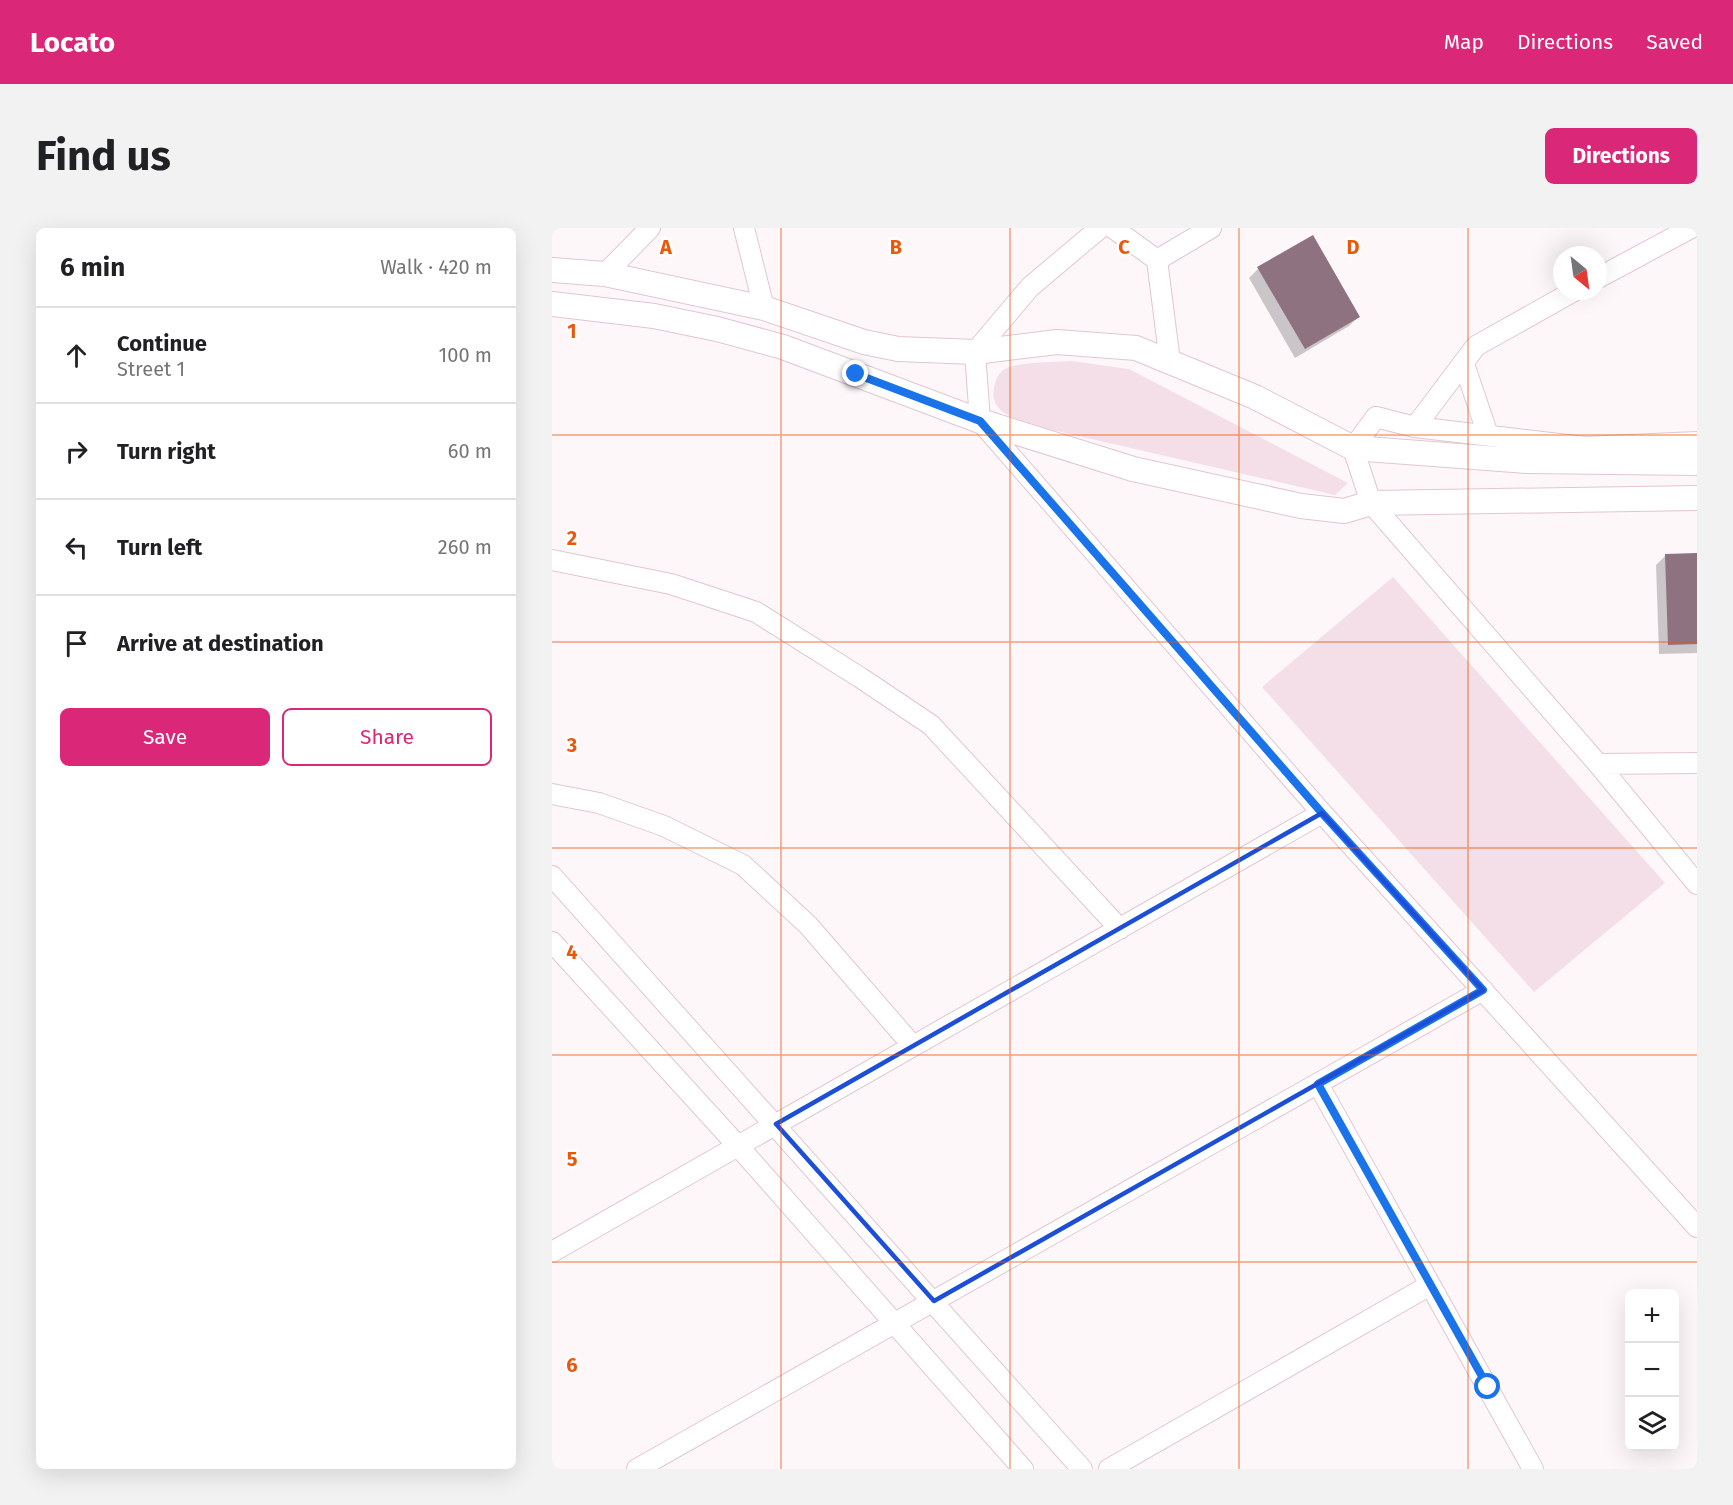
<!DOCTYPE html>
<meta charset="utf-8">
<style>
body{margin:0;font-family:"Fira Sans",sans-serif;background:#f2f2f2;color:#202124}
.controls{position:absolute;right:18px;bottom:18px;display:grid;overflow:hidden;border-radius:9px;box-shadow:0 6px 24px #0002}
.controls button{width:54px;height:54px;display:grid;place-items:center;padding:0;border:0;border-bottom:2px solid #e0e0e0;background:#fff;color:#202124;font:30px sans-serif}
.compass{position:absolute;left:1001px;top:18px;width:54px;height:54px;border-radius:50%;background:#fff;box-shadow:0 6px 24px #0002;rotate:151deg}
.stop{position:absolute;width:18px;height:18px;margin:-14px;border:4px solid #1a73e8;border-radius:50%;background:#fff}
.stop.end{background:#1a73e8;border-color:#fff;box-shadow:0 2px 6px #0008}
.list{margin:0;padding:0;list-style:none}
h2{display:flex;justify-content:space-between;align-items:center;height:78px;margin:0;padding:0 24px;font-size:26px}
h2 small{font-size:20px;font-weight:400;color:#757577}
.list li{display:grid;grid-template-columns:39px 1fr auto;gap:18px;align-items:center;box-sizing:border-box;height:96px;padding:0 24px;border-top:2px solid #e0e0e0}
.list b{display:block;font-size:22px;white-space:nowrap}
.list p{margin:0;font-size:20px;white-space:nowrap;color:#757577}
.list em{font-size:20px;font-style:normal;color:#757577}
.actions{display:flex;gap:12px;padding:18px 24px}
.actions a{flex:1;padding:14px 0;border:2px solid #db2777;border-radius:9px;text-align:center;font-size:21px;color:#db2777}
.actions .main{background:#db2777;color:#fff}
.icon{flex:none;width:33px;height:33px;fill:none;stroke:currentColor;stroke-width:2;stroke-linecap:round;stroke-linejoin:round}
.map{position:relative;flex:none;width:1145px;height:1241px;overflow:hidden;border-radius:9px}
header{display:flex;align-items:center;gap:36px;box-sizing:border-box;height:84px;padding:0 30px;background:#db2777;color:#fff}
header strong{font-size:28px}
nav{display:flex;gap:33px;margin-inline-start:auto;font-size:21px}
.intro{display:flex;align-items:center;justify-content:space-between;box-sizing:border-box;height:144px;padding:0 36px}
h1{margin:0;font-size:42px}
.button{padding:15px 27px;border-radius:9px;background:#db2777;color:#fff;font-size:21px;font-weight:700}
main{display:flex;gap:36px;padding:0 36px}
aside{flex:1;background:#fff;border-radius:9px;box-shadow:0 6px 24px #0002}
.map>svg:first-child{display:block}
.green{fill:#f4dee8}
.shadow{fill:#0003}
.building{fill:#8f7280}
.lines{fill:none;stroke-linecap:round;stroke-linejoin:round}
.minor-casing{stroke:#e3c5d3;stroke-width:22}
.tertiary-casing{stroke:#e3c5d3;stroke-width:26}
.minor{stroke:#fff;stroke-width:20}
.tertiary{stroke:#fff;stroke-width:24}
.route{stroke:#1a73e8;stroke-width:8}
.marked{fill:none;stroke:#1d4ed8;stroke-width:4.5;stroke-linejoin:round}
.grid{fill:none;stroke:#e8590c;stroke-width:1.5;stroke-opacity:0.55}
.grid-label{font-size:20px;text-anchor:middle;font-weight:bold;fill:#e8590c;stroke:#fff;stroke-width:5;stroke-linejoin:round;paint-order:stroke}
</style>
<header>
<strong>Locato</strong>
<nav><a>Map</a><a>Directions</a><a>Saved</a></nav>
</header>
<div class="intro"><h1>Find us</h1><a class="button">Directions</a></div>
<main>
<aside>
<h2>6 min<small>Walk · 420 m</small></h2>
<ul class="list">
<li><svg class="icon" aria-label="ahead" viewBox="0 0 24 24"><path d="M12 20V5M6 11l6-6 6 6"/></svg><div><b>Continue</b><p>Street 1</p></div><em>100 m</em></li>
<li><svg class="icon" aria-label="right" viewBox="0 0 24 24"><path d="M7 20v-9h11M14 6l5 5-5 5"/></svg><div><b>Turn right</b></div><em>60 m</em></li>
<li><svg class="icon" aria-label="left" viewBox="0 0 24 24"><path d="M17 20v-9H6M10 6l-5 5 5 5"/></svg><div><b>Turn left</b></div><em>260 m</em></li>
<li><svg class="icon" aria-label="arrive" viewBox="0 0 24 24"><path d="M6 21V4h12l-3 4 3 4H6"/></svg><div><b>Arrive at destination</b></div></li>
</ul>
<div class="actions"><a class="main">Save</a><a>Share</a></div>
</aside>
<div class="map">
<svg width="1145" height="1241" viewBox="0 0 1145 1241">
<rect width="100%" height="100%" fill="#fdf7fa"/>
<path class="green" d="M519,133L577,141L796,255L783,267L496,201C476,194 436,189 442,160C444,152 445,146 453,141C465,134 504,134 519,133Z
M841,349L1113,655L982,764L710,459Z"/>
<path class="shadow" d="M706,41L806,89L797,98L743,130L697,50Z
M1145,326V425L1107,426L1104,337L1113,328Z"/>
<path class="building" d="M761,7L808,89L753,121L705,39Z
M1145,325V416L1116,417L1113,326Z"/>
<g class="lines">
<defs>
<path id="minor" d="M192,0L212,80
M548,0L478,59L423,124L428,193L770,585L1145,999
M561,0L605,32L659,0
M605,32L618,134
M53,46L98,0
M1046,50L1139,0
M912,136L936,207
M863,199L924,118L1022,63
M1145,214L1033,219L863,199L824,189L801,220L819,275L1046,536L1145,656
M0,332L119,356L204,384L309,450L379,497L568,701
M1046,536L1145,535
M0,566L47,575L112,598L191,637L256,697L361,818
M0,648L530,1241
M0,714L186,918L471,1241
M766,856L981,1241
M0,1024L770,585
M85,1241L931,762
M557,1241L878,1057"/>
<path id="tertiary" d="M0,42L53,46L212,80L312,114L346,121L423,124L505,114L584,120L703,169L801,220L975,233L1145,235
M0,76L102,88L165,101L231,119L428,193L581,241L749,278L792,283L819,275L1145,270"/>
</defs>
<use href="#minor" class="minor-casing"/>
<use href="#tertiary" class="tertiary-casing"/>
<use href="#minor" class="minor"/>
<use href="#tertiary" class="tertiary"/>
</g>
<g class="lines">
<path class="route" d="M304,146L428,193L770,585L931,762L766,856L936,1159"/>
</g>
<path class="marked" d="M770,585L931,762L382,1073L224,896Z"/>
<path class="grid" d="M229,0V1241M458,0V1241M687,0V1241M916,0V1241M0,207H1145M0,414H1145M0,620H1145M0,827H1145M0,1034H1145"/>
<g class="grid-label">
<text x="114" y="26">A</text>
<text x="344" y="26">B</text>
<text x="572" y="26">C</text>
<text x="801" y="26">D</text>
<text x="20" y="110">1</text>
<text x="20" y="317">2</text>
<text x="20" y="524">3</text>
<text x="20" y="731">4</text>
<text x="20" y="938">5</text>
<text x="20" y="1144">6</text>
</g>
</svg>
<div class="controls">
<button>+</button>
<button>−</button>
<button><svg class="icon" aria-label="layers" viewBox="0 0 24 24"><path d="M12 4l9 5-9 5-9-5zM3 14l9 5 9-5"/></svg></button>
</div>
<svg class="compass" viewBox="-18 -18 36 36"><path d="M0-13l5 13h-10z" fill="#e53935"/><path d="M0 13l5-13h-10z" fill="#757577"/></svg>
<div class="stop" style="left:936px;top:1159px"></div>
<div class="stop end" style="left:304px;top:146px"></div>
</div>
</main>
